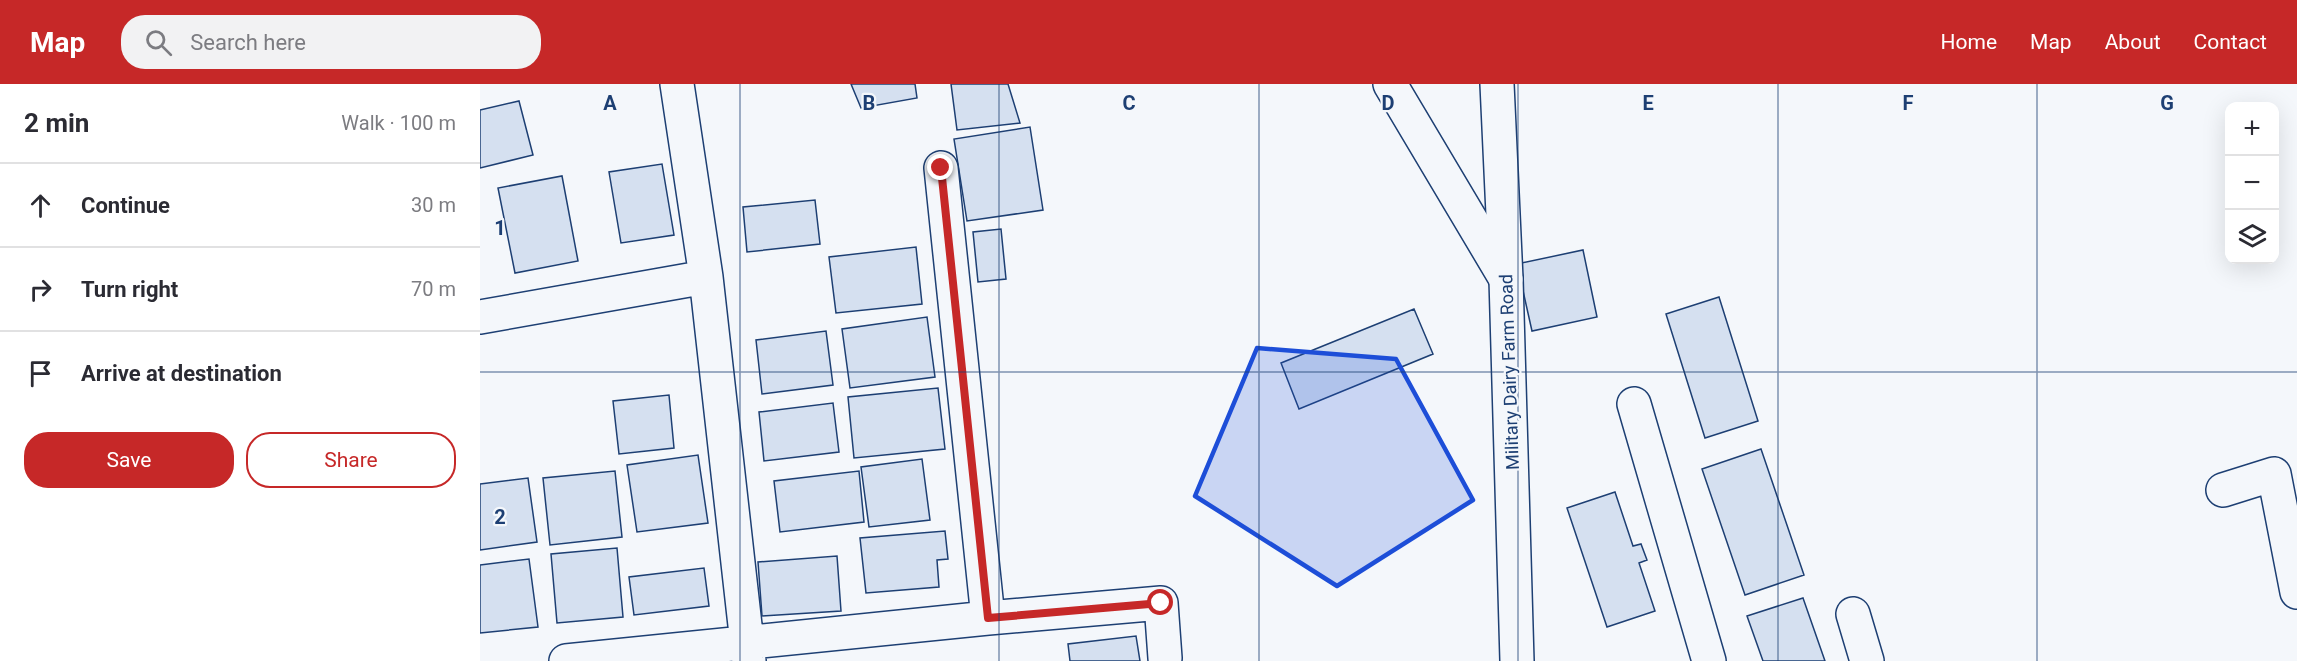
<!DOCTYPE html>
<meta charset="utf-8">
<style>
body{margin:0;font-family:Roboto,sans-serif;background:#f2f2f3;color:#2b2b33}
.controls{position:absolute;right:18px;top:18px;display:grid;overflow:hidden;border-radius:12px;box-shadow:0 6px 24px #0002}
.controls button{width:54px;height:54px;display:grid;place-items:center;padding:0;border:0;border-bottom:2px solid #e1e1e2;background:#fff;color:#2b2b33;font:30px sans-serif}
.stop{position:absolute;width:18px;height:18px;margin:-14px;border:4px solid #c62828;border-radius:50%;background:#fff}
.stop.end{background:#c62828;border-color:#fff;box-shadow:0 2px 6px #0008}
.list{margin:0;padding:0;list-style:none}
h2{display:flex;justify-content:space-between;align-items:center;height:78px;margin:0;padding:0 24px;font-size:26px}
h2 small{font-size:20px;font-weight:400;color:#7c7c81}
.list li{display:grid;grid-template-columns:39px 1fr auto;gap:18px;align-items:center;box-sizing:border-box;height:84px;padding:0 24px;border-top:2px solid #e1e1e2}
.list b{display:block;font-size:22px;white-space:nowrap}
.list em{font-size:20px;font-style:normal;color:#7c7c81}
.actions{display:flex;gap:12px;padding:18px 24px}
.actions a{flex:1;padding:14px 0;border:2px solid #c62828;border-radius:24px;text-align:center;font-size:21px;color:#c62828}
.actions .main{background:#c62828;color:#fff}
.icon{flex:none;width:33px;height:33px;fill:none;stroke:currentColor;stroke-width:2;stroke-linecap:round;stroke-linejoin:round}
.map{position:relative;flex:none;width:1817px;height:577px;overflow:hidden}
header{display:flex;align-items:center;gap:36px;box-sizing:border-box;height:84px;padding:0 30px;background:#c62828;color:#fff}
header strong{font-size:28px}
nav{display:flex;gap:33px;margin-inline-start:auto;font-size:21px}
.search{width:420px;height:54px;background:#f2f2f3;display:flex;align-items:center;gap:15px;box-sizing:border-box;padding:0 21px;border-radius:24px;color:#7c7c81;font-size:22px}
main{display:flex}
aside{flex:1;background:#fff}
.map>svg:first-child{display:block}
.building{fill:#d5e0f0;stroke:#1d3f73;stroke-width:1.5}
.lines{fill:none;stroke-linecap:round;stroke-linejoin:round}
.minor-casing{stroke:#1d3f73;stroke-width:36}
.major-casing{stroke:#1d3f73;stroke-width:36}
.minor{stroke:#f4f7fb;stroke-width:33}
.major{stroke:#f4f7fb;stroke-width:33}
.route{stroke:#c62828;stroke-width:8}
.marked{fill:#1d4ed8;fill-opacity:0.2;stroke:#1d4ed8;stroke-width:4.5;stroke-linejoin:round}
.grid{fill:none;stroke:#1d3f73;stroke-width:1.5;stroke-opacity:0.55}
.labels{text-anchor:middle;dominant-baseline:central;stroke-width:4.5;stroke-linejoin:round;paint-order:stroke}
.street-label{font-size:18px;fill:#1d3f73;stroke:#f4f7fb}
.grid-label{font-size:20px;text-anchor:middle;font-weight:bold;fill:#1d3f73;stroke:#f4f7fb;stroke-width:4.5;stroke-linejoin:round;paint-order:stroke}
</style>
<header>
<strong>Map</strong>
<div class="search"><svg class="icon" aria-label="search" viewBox="0 0 24 24"><circle cx="10" cy="10" r="6"/><path d="M15 15l6 6"/></svg>Search here</div>
<nav><a>Home</a><a>Map</a><a>About</a><a>Contact</a></nav>
</header>
<main>
<aside>
<h2>2 min<small>Walk · 100 m</small></h2>
<ul class="list">
<li><svg class="icon" aria-label="ahead" viewBox="0 0 24 24"><path d="M12 20V5M6 11l6-6 6 6"/></svg><div><b>Continue</b></div><em>30 m</em></li>
<li><svg class="icon" aria-label="right" viewBox="0 0 24 24"><path d="M7 20v-9h11M14 6l5 5-5 5"/></svg><div><b>Turn right</b></div><em>70 m</em></li>
<li><svg class="icon" aria-label="arrive" viewBox="0 0 24 24"><path d="M6 21V4h12l-3 4 3 4H6"/></svg><div><b>Arrive at destination</b></div></li>
</ul>
<div class="actions"><a class="main">Save</a><a>Share</a></div>
</aside>
<div class="map">
<svg width="1817" height="577" viewBox="0 0 1817 577">
<rect width="100%" height="100%" fill="#f4f7fb"/>
<path class="building" d="M371,0H435L437,14L381,24Z
M471,0H528L540,39L477,46Z
M39,17L53,71L0,84V26Z
M550,43L563,126L487,137L474,55Z
M182,80L194,151L141,159L129,88Z
M82,92L98,177L35,189L18,104Z
M335,116L340,160L267,168L263,123Z
M521,145L526,195L498,198L493,148Z
M436,163L442,220L356,229L349,173Z
M1103,166L1117,233L1052,247L1037,180Z
M1239,213L1278,337L1225,354L1186,230Z
M934,225L953,270L819,325L801,279Z
M447,233L455,293L370,304L362,245Z
M346,247L353,301L282,310L276,256Z
M458,304L465,365L374,374L368,313Z
M189,311L194,364L139,370L133,317Z
M353,319L359,368L284,377L279,328Z
M1281,365L1324,491L1265,511L1222,385Z
M218,371L228,439L157,448L147,381Z
M442,375L450,436L389,443L381,383Z
M135,387L142,453L70,461L63,394Z
M379,387L384,438L300,448L294,397Z
M48,394L57,458L0,466V400Z
M1135,408L1153,462L1161,460L1167,476L1159,479L1175,527L1127,543L1087,424Z
M465,447L468,475L457,476L459,503L386,509L380,454Z
M137,464L143,533L77,539L71,470Z
M357,472L361,527L282,532L278,478Z
M49,475L58,543L0,549V481Z
M224,484L229,522L154,531L149,493Z
M1323,514L1345,577H1283L1267,532Z
M656,552L660,577H590L588,560Z"/>
<g class="lines">
<defs>
<path id="minor" d="M197,0L226,193L269,577
M910,0L1026,195
M461,84L508,534
M0,233L226,193
M1154,320L1229,577
M1743,406L1794,390L1817,508
M1373,530L1387,577
M86,577L508,534L681,519L685,574"/>
<path id="major" d="M1017,0L1026,195L1037,577"/>
</defs>
<use href="#minor" class="minor-casing"/>
<use href="#major" class="major-casing"/>
<use href="#minor" class="minor"/>
<use href="#major" class="major"/>
</g>
<g class="lines">
<path class="route" d="M461,84L508,534L681,519"/>
</g>
<path class="marked" d="M777,264L916,275L993,416L857,502L715,412Z"/>
<path class="grid" d="M260,0V577M519,0V577M779,0V577M1038,0V577M1298,0V577M1557,0V577M0,288H1817"/>
<g class="labels">
<g class="street-label">
<text transform="translate(1029 288) rotate(-92)">Military Dairy Farm Road</text>
</g>
</g>
<g class="grid-label">
<text x="130" y="26">A</text>
<text x="389" y="26">B</text>
<text x="649" y="26">C</text>
<text x="908" y="26">D</text>
<text x="1168" y="26">E</text>
<text x="1428" y="26">F</text>
<text x="1687" y="26">G</text>
<text x="20" y="151">1</text>
<text x="20" y="440">2</text>
</g>
</svg>
<div class="controls">
<button>+</button>
<button>−</button>
<button><svg class="icon" aria-label="layers" viewBox="0 0 24 24"><path d="M12 4l9 5-9 5-9-5zM3 14l9 5 9-5"/></svg></button>
</div>
<div class="stop" style="left:681px;top:519px"></div>
<div class="stop end" style="left:461px;top:84px"></div>
</div>
</main>
